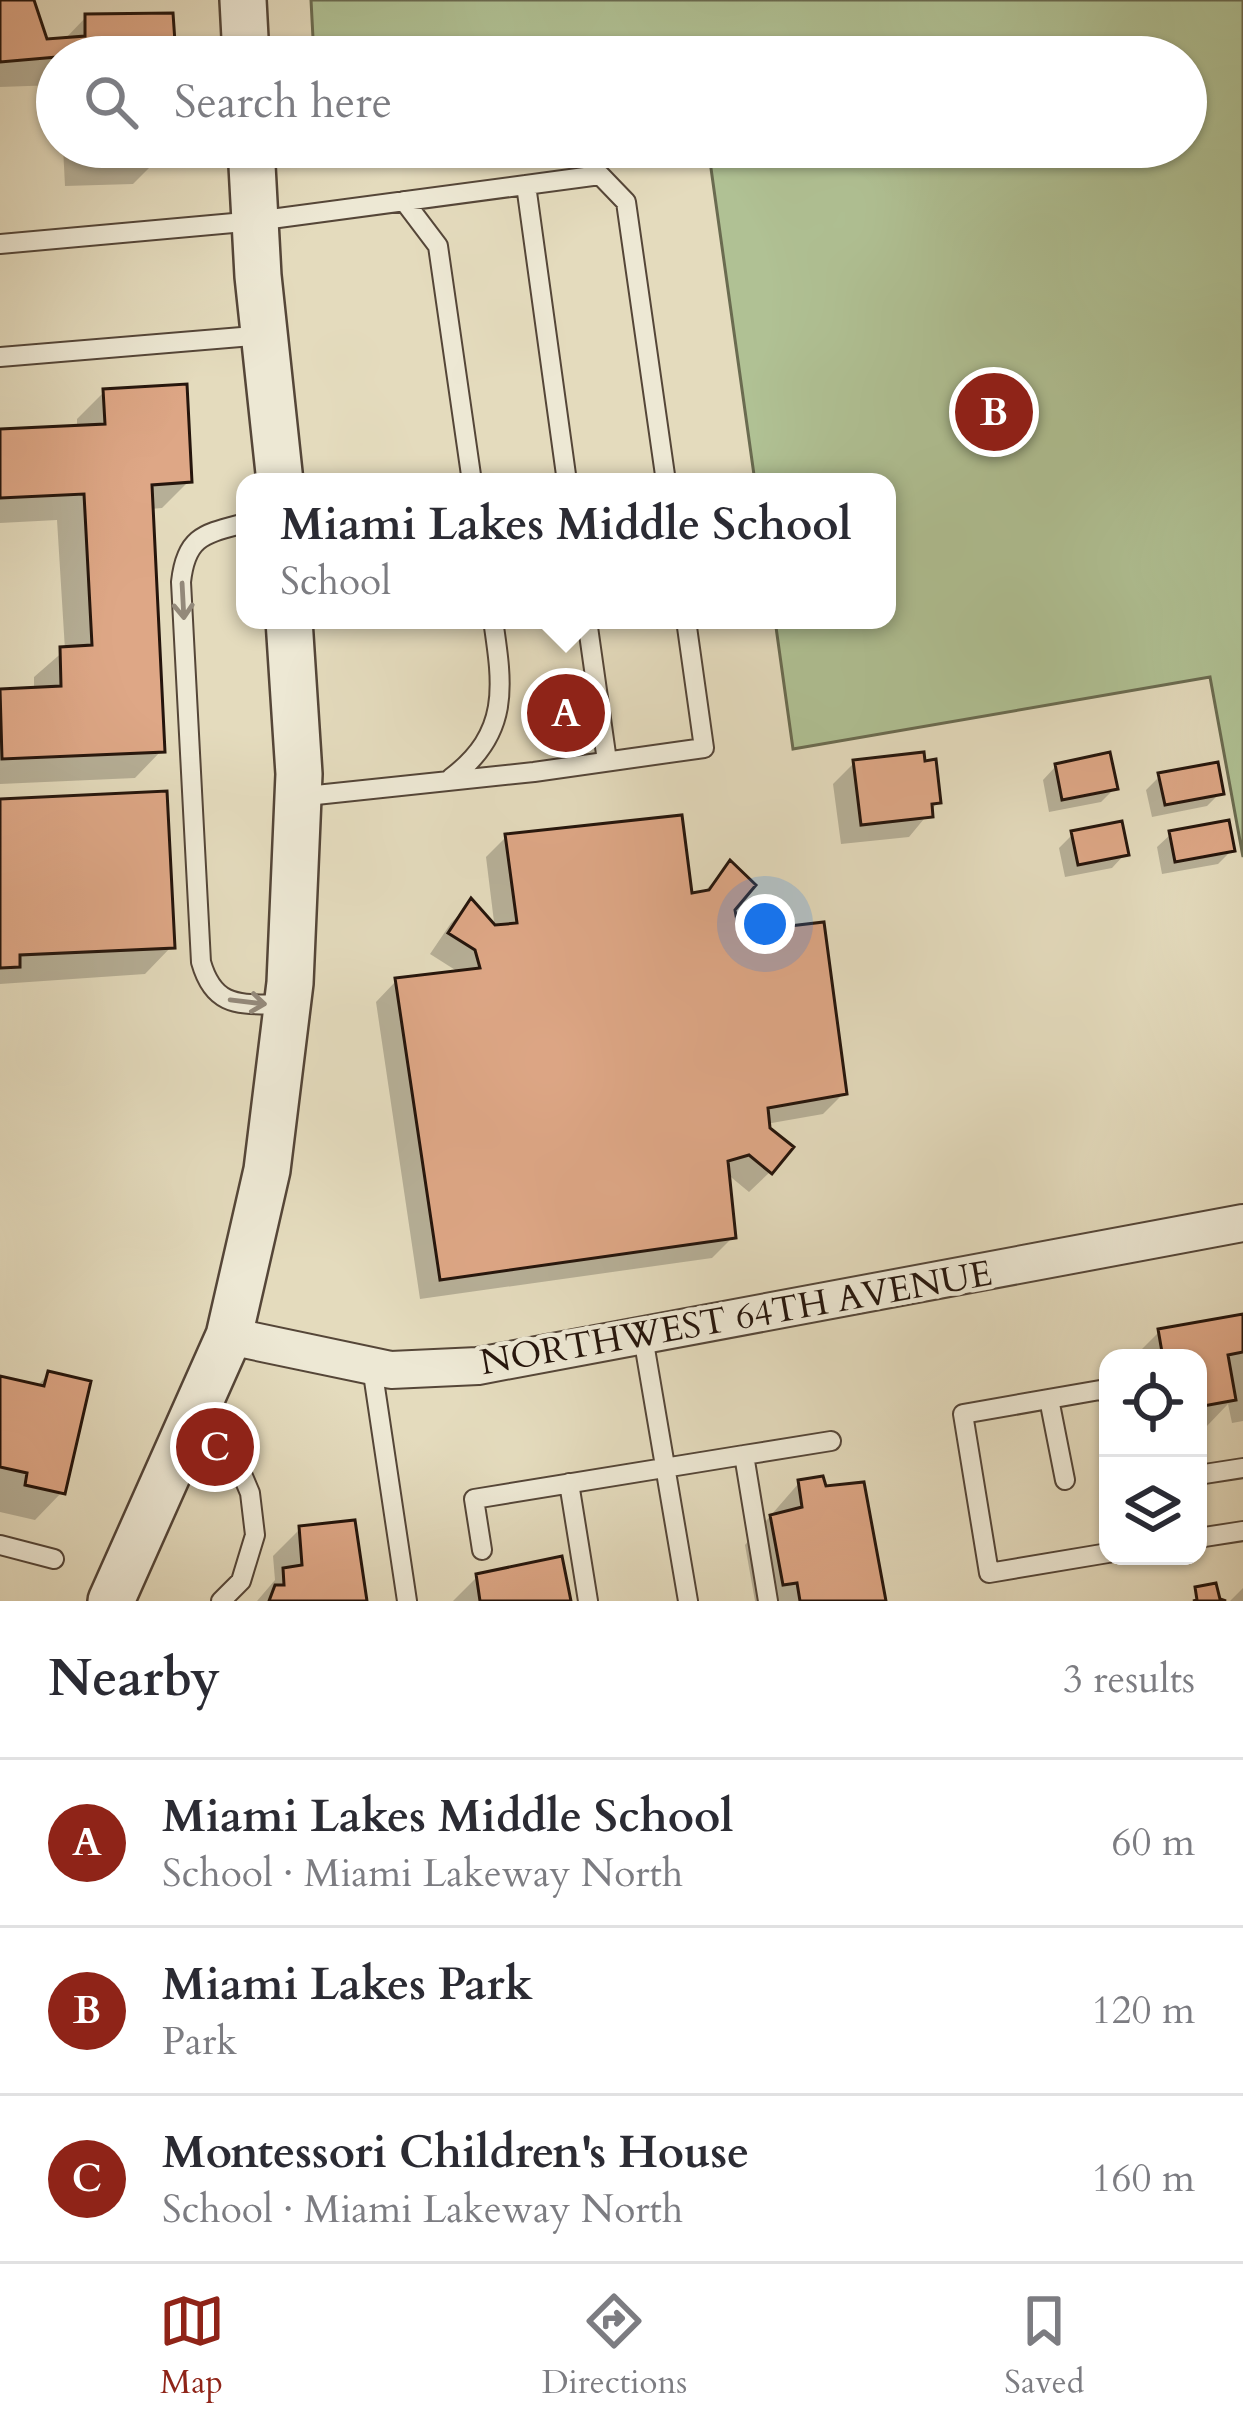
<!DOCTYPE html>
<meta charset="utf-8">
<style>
body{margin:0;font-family:Cardo,serif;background:#f2f2f3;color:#2b2b33}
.controls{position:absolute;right:36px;bottom:36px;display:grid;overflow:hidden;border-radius:24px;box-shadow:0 3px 9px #0004}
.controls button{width:108px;height:108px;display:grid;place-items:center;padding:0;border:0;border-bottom:3px solid #e1e1e2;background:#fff;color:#2b2b33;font:60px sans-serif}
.you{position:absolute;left:765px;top:924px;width:42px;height:42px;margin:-30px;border:9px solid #fff;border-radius:50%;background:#1a73e8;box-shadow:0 0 0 18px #1a73e833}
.badge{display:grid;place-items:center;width:78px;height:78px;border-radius:50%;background:#8f2418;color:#fff;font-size:39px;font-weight:700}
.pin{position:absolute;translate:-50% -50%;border:6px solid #fff;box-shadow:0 3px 12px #0006}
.popup{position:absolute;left:236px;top:473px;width:660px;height:156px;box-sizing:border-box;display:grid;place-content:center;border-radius:24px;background:#fff;filter:drop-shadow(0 3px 9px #0005);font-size:39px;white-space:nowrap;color:#7c7c81}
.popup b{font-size:45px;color:#2b2b33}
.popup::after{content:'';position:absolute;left:50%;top:100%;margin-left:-24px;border:24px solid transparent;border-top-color:#fff}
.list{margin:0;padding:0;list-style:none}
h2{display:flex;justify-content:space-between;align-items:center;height:156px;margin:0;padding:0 48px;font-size:51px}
h2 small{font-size:39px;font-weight:400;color:#7c7c81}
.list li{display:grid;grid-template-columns:78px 1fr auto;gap:36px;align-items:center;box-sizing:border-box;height:168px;padding:0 48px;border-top:3px solid #e1e1e2}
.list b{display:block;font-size:45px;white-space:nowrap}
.list p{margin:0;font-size:39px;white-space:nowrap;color:#7c7c81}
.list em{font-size:39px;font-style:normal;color:#7c7c81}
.icon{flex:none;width:66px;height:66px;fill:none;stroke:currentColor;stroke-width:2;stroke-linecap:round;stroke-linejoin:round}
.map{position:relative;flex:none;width:1243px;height:1601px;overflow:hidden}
.search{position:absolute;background:#fff;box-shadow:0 3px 9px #0004;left:36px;right:36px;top:36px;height:132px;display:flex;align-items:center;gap:30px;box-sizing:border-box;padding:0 42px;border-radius:66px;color:#7c7c81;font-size:45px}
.sheet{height:660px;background:#fff}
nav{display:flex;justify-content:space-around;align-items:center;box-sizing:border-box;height:168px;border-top:3px solid #e1e1e2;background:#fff;font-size:33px;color:#7c7c81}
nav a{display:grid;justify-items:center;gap:6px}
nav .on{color:#8f2418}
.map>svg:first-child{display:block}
.green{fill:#b0c194;stroke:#6a6b50;stroke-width:3}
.shadow{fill:#0003}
.building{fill:#dea786;stroke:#25150c;stroke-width:3}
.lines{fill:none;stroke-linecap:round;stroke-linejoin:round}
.service-casing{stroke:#554638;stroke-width:22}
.minor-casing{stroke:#554638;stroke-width:40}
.tertiary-casing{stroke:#554638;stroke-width:50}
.service{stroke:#ede8d4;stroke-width:18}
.minor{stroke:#ede8d4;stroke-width:36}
.tertiary{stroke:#ede8d4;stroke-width:45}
.oneway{stroke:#93897a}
.labels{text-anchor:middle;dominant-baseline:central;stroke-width:9;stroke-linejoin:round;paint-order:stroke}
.street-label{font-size:36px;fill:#25150c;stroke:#ede8d4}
</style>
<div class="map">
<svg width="1243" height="1601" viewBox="0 0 1243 1601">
<rect width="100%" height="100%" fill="#e4dbbd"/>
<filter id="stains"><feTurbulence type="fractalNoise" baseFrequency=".00167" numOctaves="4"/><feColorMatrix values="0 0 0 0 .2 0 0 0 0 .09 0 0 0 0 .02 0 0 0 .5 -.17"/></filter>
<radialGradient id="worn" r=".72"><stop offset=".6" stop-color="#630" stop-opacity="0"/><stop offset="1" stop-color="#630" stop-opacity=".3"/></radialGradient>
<path class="green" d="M311,0H1243V857L1210,677L793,749L775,620H887V482H755L708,147H1186V57H314Z"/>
<path class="shadow" d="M0,0H30L45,42L63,41L86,17L173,57H57V85L0,87Z
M63,147H160V157L133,184L65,186Z
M104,392L189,481L162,508L150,509L162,750L135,778L0,784V692L34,690V677L65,650L57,520L0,523V432L77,428V419Z
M854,763L938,802L909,837L841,844L833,784Z
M1056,766L1115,788L1101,802L1049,812L1043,780Z
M1160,776L1220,793L1207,806L1152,817L1146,790Z
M0,802L172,946L145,974L0,984Z
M1073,834L1125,854L1112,868L1065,877L1059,848Z
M1171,834L1232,850L1218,864L1162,874L1157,847Z
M507,836L689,897L702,894L730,864L737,936L844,1093L823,1114L766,1124L770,1172L749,1192L726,1173L733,1237L712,1258L420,1299L376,1002L396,981L460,973L430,954L451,923L471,903L495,930L486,857Z
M1243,1317V1421L1232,1423L1228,1404L1206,1427L1198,1428V1358H1133L1159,1332Z
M49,1374L62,1492L35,1520L0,1512V1379L36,1387Z
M799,1483L883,1601H755L745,1545Z
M300,1529L364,1601H257L275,1580L273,1556Z
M477,1577L568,1601H453Z
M1243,1588V1601H1230Z"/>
<path class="building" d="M0,0H34L47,39L85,36V14L173,13L176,57H57L0,62Z
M91,147H163V158L92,160Z
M187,384L192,482L152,485L165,752L2,759L0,689L61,686L60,647L92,645L84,494L0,498V429L105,424L103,389Z
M924,752L925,761L936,759L941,803L932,804L933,817L861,825L853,760Z
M1110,752L1118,789L1062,800L1055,764Z
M1218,762L1224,794L1165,805L1158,773Z
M167,791L175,948L20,955V967L0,968V799Z
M682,815L692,893L709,890L730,860L756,885L735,910L739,932L824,922L847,1094L768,1108L770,1128L794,1147L772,1174L749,1155L728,1161L736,1238L440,1280L395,978L480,968L475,950L448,933L471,898L495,925L517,923L505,834Z
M1229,820L1235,851L1175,862L1169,831Z
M1122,821L1129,855L1078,865L1071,831Z
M1243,1314V1352L1228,1355L1236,1400L1198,1407V1358H1163L1158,1329Z
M48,1371L91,1381L65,1494L25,1485L27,1473L0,1467V1376L44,1386Z
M823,1476L826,1486L864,1482L886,1601H800L797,1583L783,1585L770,1515L802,1507L798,1480Z
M355,1520L367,1601H269L275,1585H284L283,1568L302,1565L299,1526Z
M562,1556L571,1601H480L476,1574Z
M1216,1583L1220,1599L1226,1601H1193L1197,1600L1195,1587Z"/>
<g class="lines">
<defs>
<path id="service" d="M526,185L567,482
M404,201L438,246L472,482
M0,244L256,221L600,175L626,202L666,482
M0,357L265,335
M245,523C204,534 186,536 181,582L201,962C215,1011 243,1003 287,1005
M587,620L607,761
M451,778C510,733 503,687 493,620
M297,797L534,772L704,748L686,620
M643,1337L688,1601
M372,1367L407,1601
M1108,1394L1100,1390L963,1414L989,1573L1108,1553
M1049,1399L1065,1480
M185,1433L239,1467L250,1493L255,1535L241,1581L221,1601
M1198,1475L1243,1468
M569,1483L588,1601
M1198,1538L1243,1531
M0,1545L54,1559
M482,1550L474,1499L744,1455
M768,1601L744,1455L831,1441"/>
<path id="minor" d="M229,1336L391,1370L478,1366L1243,1223"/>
<path id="tertiary" d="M243,0L246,57
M251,147L258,276L280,482
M111,1601L229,1336L267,1170L290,983L299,774L289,620"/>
</defs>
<use href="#service" class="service-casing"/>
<use href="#minor" class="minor-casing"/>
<use href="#tertiary" class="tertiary-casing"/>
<use href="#service" class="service"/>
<use href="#minor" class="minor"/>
<use href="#tertiary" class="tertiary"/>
</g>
<defs><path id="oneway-shaft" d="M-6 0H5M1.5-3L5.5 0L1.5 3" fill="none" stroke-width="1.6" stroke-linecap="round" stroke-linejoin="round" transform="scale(3)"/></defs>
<g class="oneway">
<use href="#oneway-shaft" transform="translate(183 601) rotate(87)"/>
<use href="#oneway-shaft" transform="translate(248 1002) rotate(7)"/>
</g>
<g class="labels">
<g class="street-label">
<text transform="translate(736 1318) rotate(-10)">NORTHWEST 64TH AVENUE</text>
</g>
</g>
<rect width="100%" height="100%" filter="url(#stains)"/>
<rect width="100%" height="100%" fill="url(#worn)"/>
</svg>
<div class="controls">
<button><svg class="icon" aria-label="locate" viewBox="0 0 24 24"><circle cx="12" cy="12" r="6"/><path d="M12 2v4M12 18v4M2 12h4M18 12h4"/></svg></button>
<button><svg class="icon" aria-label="layers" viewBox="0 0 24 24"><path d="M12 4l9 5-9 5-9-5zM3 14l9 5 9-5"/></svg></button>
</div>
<div class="you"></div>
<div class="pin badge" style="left:566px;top:713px">A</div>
<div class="popup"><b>Miami Lakes Middle School</b>School</div>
<div class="pin badge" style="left:994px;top:412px">B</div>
<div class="pin badge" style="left:215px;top:1447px">C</div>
<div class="search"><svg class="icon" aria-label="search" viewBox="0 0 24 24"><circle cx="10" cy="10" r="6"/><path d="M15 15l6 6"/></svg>Search here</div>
</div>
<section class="sheet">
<h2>Nearby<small>3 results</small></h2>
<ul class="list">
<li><span class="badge">A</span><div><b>Miami Lakes Middle School</b><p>School · Miami Lakeway North</p></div><em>60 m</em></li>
<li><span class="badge">B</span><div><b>Miami Lakes Park</b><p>Park</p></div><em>120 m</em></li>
<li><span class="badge">C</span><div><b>Montessori Children's House</b><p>School · Miami Lakeway North</p></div><em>160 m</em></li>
</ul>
</section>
<nav>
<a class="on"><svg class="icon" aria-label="map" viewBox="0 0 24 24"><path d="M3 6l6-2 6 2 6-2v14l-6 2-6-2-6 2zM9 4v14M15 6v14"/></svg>Map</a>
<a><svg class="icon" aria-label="directions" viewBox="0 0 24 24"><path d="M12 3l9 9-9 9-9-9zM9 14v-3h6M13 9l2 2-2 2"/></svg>Directions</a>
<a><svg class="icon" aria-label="saved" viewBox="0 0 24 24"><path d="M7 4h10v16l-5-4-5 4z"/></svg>Saved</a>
</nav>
